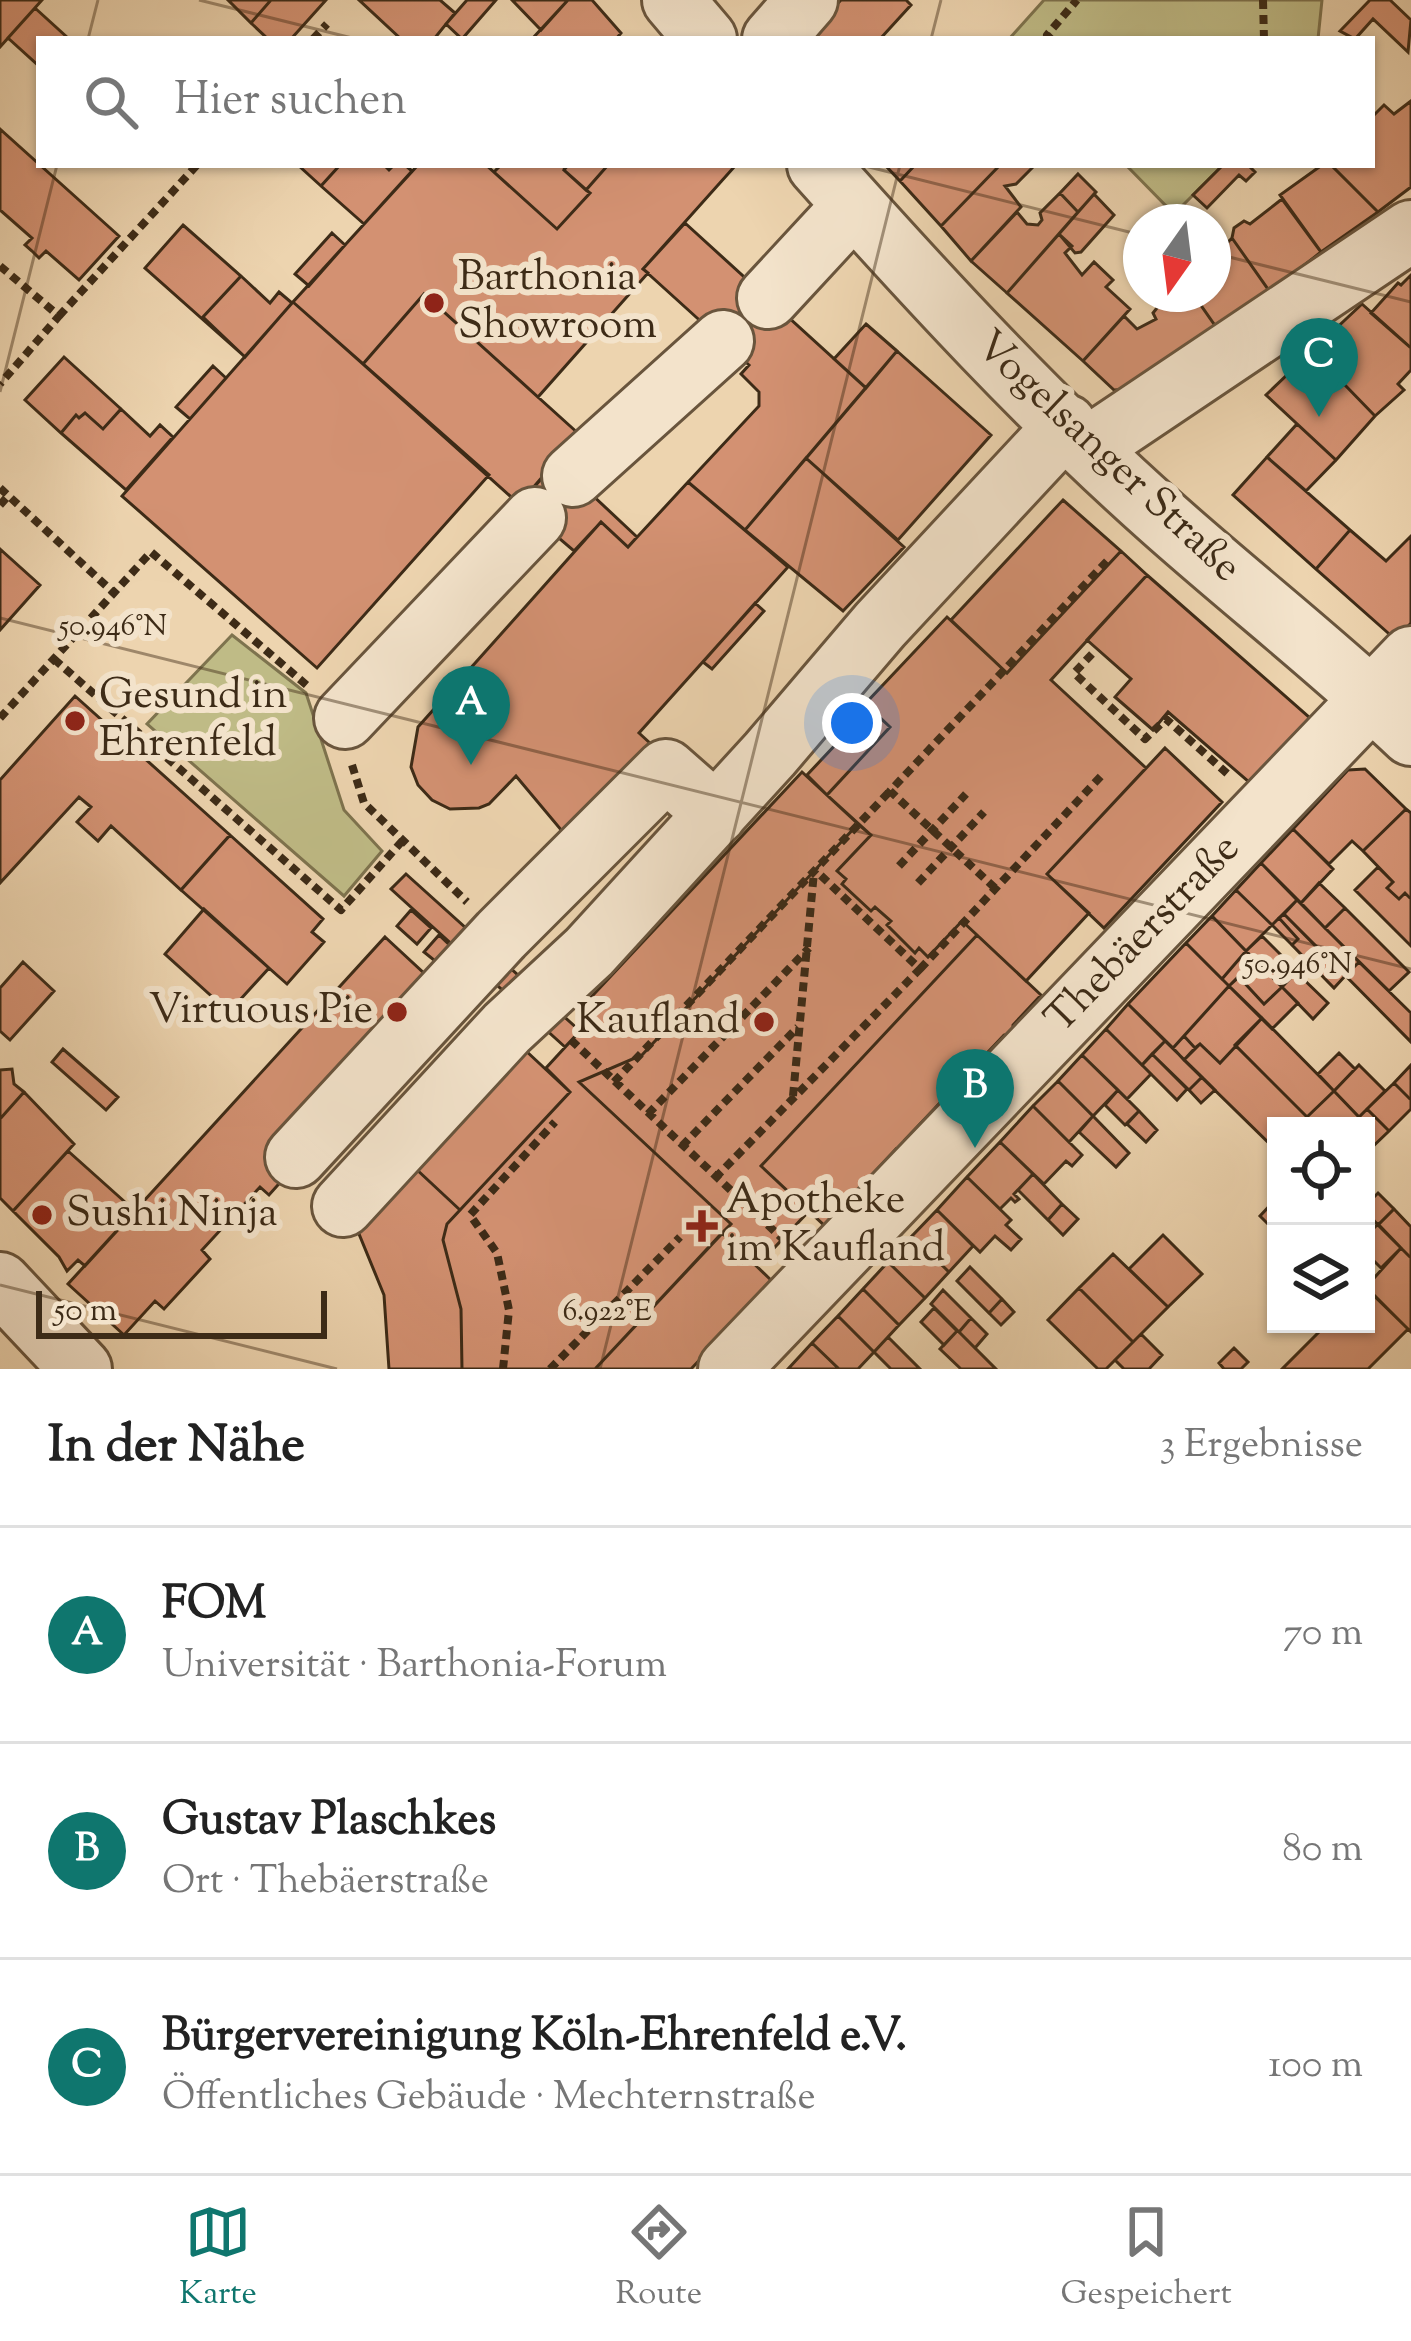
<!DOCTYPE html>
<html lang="de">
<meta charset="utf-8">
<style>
body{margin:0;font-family:"Sorts Mill Goudy",serif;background:#f2f2f2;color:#222}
.controls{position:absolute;right:36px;bottom:36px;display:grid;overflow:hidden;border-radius:0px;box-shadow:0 3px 9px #0004}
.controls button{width:108px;height:108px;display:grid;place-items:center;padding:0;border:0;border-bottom:3px solid #e0e0e0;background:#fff;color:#222;font:60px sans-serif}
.compass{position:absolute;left:1123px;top:204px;width:108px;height:108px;border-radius:50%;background:#fff;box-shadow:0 3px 9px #0004;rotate:194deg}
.scale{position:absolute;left:36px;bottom:30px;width:291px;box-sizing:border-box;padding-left:12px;border:6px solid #3d2b17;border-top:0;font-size:33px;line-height:42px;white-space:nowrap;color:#3d2b17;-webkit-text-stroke:9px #f3e3cb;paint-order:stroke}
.you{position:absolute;left:852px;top:723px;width:42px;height:42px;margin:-30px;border:9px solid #fff;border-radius:50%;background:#1a73e8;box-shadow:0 0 0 18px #1a73e833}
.badge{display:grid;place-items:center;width:78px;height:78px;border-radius:50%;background:#0f766e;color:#fff;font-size:39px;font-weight:700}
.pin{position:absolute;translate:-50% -99px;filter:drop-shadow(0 3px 6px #0008)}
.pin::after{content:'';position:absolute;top:63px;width:42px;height:36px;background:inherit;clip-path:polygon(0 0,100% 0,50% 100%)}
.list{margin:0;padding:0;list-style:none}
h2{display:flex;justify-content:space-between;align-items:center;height:156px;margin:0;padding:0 48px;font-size:51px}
h2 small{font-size:39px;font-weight:400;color:#767676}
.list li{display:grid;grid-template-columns:78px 1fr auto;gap:36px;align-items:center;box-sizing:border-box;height:216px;padding:0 48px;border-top:3px solid #e0e0e0}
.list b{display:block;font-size:45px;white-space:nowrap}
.list p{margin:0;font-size:39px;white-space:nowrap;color:#767676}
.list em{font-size:39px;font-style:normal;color:#767676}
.icon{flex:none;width:66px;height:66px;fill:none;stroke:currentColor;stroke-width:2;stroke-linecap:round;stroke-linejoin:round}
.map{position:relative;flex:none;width:1411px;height:1369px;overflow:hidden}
.search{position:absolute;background:#fff;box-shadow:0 3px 9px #0004;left:36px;right:36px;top:36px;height:132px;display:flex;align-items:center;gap:30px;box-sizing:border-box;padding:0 42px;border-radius:0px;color:#767676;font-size:45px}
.sheet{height:804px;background:#fff}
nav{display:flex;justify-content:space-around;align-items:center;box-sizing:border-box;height:168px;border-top:3px solid #e0e0e0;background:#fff;font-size:33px;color:#767676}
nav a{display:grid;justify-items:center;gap:6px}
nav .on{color:#0f766e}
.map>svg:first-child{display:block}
.green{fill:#bfbb86;stroke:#7e734e;stroke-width:3}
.building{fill:#d39172;stroke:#3d2b17;stroke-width:3}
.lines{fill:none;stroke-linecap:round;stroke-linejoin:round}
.minor-casing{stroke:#69553d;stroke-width:66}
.path{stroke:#3d2b17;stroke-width:8;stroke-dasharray:9 6;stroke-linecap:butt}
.minor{stroke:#f3e3cb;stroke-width:60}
.ticks{fill:none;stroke:#3d2b17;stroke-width:3;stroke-opacity:0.45}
.poi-dot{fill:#8f2418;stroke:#f3e3cb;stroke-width:4.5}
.labels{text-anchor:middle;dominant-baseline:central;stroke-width:12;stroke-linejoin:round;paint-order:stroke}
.poi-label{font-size:42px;fill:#3d2b17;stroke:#f3e3cb;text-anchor:start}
.street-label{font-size:42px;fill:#3d2b17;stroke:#f3e3cb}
.ticks-label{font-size:30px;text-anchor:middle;fill:#3d2b17;stroke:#f3e3cb;stroke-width:12;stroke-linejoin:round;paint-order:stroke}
</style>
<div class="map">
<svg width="1411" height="1369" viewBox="0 0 1411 1369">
<rect width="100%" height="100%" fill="#edd4af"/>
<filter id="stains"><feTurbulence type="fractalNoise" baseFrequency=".00167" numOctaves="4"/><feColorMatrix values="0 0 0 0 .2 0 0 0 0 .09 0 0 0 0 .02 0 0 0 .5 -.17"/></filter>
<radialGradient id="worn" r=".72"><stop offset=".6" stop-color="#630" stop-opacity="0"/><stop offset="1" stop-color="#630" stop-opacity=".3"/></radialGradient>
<path class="green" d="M1044,0H1322L1318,39H1009Z
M1126,165H1223L1174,214Z
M232,635L306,693L344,810L382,851L344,896L147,724Z"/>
<path class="building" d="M0,0H42L0,47Z
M228,0H271L251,23Z
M271,0H326L291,39H268L251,23Z
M359,0H440L455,13L434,39H401Z
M467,0H496L462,39L446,24Z
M512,0H568L541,30Z
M568,0H592L621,33L616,39H532Z
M841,0H906L911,5L880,39H804Z
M1370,0H1390L1411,20L1408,52L1373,19L1355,39L1340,31Z
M35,8L69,39H39V66L8,38Z
M1411,101V187L1378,212L1331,165H1372V117L1384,105L1394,114Z
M0,129L119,236L79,280L46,251L39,258L32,251L25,245L32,238L0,210Z
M298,165H340L321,186Z
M340,165H384L389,170L394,165H405L412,171L364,224L321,186Z
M418,165H486L557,229L590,193L586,190L608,165L735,166L643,269L648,273L538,397L424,294L363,364L293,302Z
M501,165H565L564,170L590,193L557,229L494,172Z
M608,165L586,190L564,170L568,165Z
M885,165H915L900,181Z
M915,165H1000L941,226L900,181Z
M1000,165L1034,166L1016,184L1005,186L1021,207L971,261L941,226Z
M1223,165H1248L1255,172L1246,181L1239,175L1207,208L1193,195Z
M1322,165H1331L1378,212L1321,252L1280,195Z
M1078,174L1096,192L1078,212L1060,193Z
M1060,193L1078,212L1007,293L971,261L1017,212L1027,224L1038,225L1042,220L1040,213Z
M1094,194L1114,215L1081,252L1075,253L1059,234Z
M1282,199L1321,252L1270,292L1232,238L1234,228L1244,221L1250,224Z
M685,223L866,388L745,530L688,482L759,406V392L741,374L749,365L643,269Z
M183,225L241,276L203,317L245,357L145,268Z
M332,233L345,245L309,286L295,274Z
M1059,234L1072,246L1065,253L1082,275L1094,262L1113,280L1106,287L1130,309L1083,361L1007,293Z
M1232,238L1270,292L1216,327L1193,294H1213V257Z
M1411,275V348L1371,313L1398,283L1401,285Z
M241,276L270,303L279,292L292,303L245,357L203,317Z
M424,294L580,435L519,504L363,364Z
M1168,294H1193L1216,327L1133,389L1114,390L1083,361L1124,316L1137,329L1156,319L1153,313Z
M293,302L489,475L317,668L122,496Z
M1362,304L1411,348V370L1398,384L1404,390L1375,416L1312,351Z
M866,324L897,351L866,388L834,359Z
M897,351L991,435L898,540L806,458Z
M1312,351L1375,416L1336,460L1266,395Z
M64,357L121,409L103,429L85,413L79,418L76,415L61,433L25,400Z
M213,366L226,378L190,419L176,407Z
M121,409L150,436L160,425L173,437L126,490L61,433L76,415L79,418L85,413L103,429Z
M1297,424L1336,460L1306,491L1267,457Z
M1267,457L1350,530L1316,569L1233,495Z
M806,458L904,547L843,611L745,530Z
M556,461L637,537L628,547L601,522L574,551L519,504Z
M688,482L788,567L639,733L664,756L567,837L516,776L489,804L479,808L450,809L432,800L418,785L411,767L418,727L601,522L628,547Z
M1063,500L1121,551L1007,673L951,620Z
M1350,530L1386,561L1411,536V623L1396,640L1316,569Z
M0,549L40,585L0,630Z
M1121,551L1147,575L1051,680L1146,768L1047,874L1089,913L1026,981L962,921L928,957L919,948L915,953L887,925L891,921L875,907L871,911L842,884L846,879L837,871L871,835L827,795L890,727L865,704L947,617L1007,673Z
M1147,575L1317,724L1257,789L1168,712L1153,730L1115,697L1131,679L1087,640Z
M755,603L764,611L712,669L703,662Z
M75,696L230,835L181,890L111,826L98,841L77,822L91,807L79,797L0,883V780Z
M870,708L890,727L827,795L807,775Z
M1165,748L1222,802L1104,928L1047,874Z
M1365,769L1406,809L1363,851L1352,841L1329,864L1293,829L1348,770Z
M802,772L858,824L642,1055L579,1082L731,1224L595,1369H462L461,1309L443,1240L447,1224L570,1092L546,1068L591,1019L580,1009Z
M1406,809L1411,813V899L1405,893L1399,899L1387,888L1393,882L1363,851Z
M858,824L871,835L837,871L846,879L842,884L871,911L875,907L891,921L887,925L915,953L919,948L928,957L962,921L977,935L761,1166L809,1211L757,1266L722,1233L731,1224L579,1082L642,1055Z
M1293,829L1333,869L1301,903L1261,863Z
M230,835L323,919L312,932L324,942L287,984L181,890Z
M1261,863L1297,900L1272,925L1236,890Z
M1378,867L1393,882L1387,888L1399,899L1405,893L1411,899V946L1355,890Z
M406,874L580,1031L565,1047L391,889Z
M1319,883L1345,908L1325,928L1301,903Z
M1236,890L1272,925L1246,951L1212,916Z
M1297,900L1346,949L1335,960L1332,962L1284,914Z
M1345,908L1409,972L1389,991L1325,928Z
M204,909L269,968L229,1012L165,954Z
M411,910L431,928L417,944L397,926Z
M1284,914L1345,976L1334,988L1292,945L1298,939L1279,918Z
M1212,916L1246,951L1222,979L1186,943Z
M1279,918L1298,939L1292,945L1272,925Z
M439,935L459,954L445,969L424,952Z
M977,935L1041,995L1013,1025V1033L1004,1035L905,1140L907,1143L899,1151L896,1149L825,1226L761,1166Z
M1262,936L1297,971L1282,987L1246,951Z
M385,937L441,989L285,1177L269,1195L260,1187L202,1250L210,1259L164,1309L155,1301L124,1335L68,1284Z
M1186,943L1229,986L1173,1048L1128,1004Z
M1346,949L1359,962L1348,973L1335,960Z
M1246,951L1255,960L1229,986L1222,979Z
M1255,960L1282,987L1264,1004L1239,977Z
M1335,960L1348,973L1359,962L1411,1013V1042L1332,962Z
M23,962L54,991L10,1040L0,1031V988Z
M1296,972L1328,1003L1313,1019L1282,987Z
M1239,977L1264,1004L1282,987L1298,1003L1272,1029L1229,986Z
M1229,986L1262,1018L1220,1063L1200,1044L1195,1048L1184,1036Z
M1128,1004L1165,1041L1142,1065L1106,1029Z
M1262,1018L1334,1091L1307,1117L1235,1045Z
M1106,1029L1151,1074L1127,1099L1082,1055Z
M1184,1036L1195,1048L1184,1060L1173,1048Z
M1165,1041L1202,1077L1189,1090L1152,1054Z
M1200,1044L1220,1063L1236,1046L1316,1126H1276V1150L1184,1060Z
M63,1049L118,1097L106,1110L52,1062Z
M525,1050L570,1092L460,1210L415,1168Z
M1339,1053L1355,1069L1334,1091L1318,1074Z
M1152,1054L1187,1089L1177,1100L1142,1065Z
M1082,1055L1118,1090L1093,1116L1058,1081Z
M1359,1065L1385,1091L1359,1117L1334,1091Z
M1411,1065V1100L1394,1083Z
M12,1069L14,1084L24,1092L0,1119V1070Z
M1202,1077L1215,1090L1201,1103L1189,1090Z
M1058,1081L1093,1116L1069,1142L1033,1106Z
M1394,1083L1411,1100V1109L1389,1131L1367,1109Z
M1118,1090L1139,1111L1125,1125L1105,1105Z
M1334,1091L1359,1117L1350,1126H1316L1307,1117Z
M24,1092L74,1144L13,1211L0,1198V1119Z
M1033,1106L1082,1155L1072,1166L1066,1161L1044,1184L1000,1142Z
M1367,1109L1389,1131L1366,1153V1126H1350Z
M1139,1111L1157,1130L1146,1142L1127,1124Z
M1093,1116L1129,1153L1116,1167L1079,1132Z
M1000,1142L1033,1174L1014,1194L1019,1199L1015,1202L1011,1198L1000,1209L967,1177Z
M68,1151L135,1211L85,1266L78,1260L67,1271L59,1257L13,1211Z
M415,1168L460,1210L447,1224L443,1240L461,1309L462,1369H389L384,1295L357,1229Z
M1033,1174L1062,1204L1048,1220L1018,1190Z
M967,1177L1011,1220L1006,1225L1021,1239L1011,1250L995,1236L980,1252L937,1210Z
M1378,1193L1394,1209L1378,1225L1366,1212V1205Z
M1276,1199V1232L1260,1216Z
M1062,1204L1078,1219L1063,1235L1048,1220Z
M1394,1209L1411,1227V1258L1378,1225Z
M937,1210L973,1246L949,1272L912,1236Z
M1378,1224L1401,1248L1381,1268L1366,1253V1236Z
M722,1233L772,1281L741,1316L691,1369H595Z
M1163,1235L1202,1274L1168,1307L1129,1269Z
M912,1236L949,1272L925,1298L888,1262Z
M1401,1248L1411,1258V1332L1366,1287Z
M1113,1254L1168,1307L1133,1342L1079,1288Z
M888,1262L925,1298L899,1325L863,1289Z
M970,1267L1002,1299L989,1313L957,1281Z
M1079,1288L1133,1342L1106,1369H1098L1048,1320Z
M1366,1288L1408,1329L1368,1369H1282L1327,1324H1366Z
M863,1289L899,1325L874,1352L838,1316Z
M943,1290L971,1318L959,1332L931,1304Z
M1002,1299L1014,1312L1001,1325L989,1313Z
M934,1308L957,1331L944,1345L921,1322Z
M838,1316L874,1352L858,1369H839L812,1343Z
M971,1318L987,1334L975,1348L959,1332Z
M957,1331L959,1332L996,1369H961L940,1349Z
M1141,1334L1162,1355L1149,1369H1124L1115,1360Z
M888,1337L920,1369H891L874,1352Z
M812,1343L839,1369H788Z
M1234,1348L1248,1362L1241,1369H1224L1219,1363Z"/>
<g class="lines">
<defs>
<path id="minor" d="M673,0L706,39
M773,39L807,0
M818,165C927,287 1040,410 1163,519C1245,592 1331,659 1411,735
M768,298L854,205
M1089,447L1411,231
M573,476L723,341
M345,718L535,518
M296,1157L501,935L666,770L716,814
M343,1206L507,1028L589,952L770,754L880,625L1066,425
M0,1283L81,1369
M729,1369L1411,657"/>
</defs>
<use href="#minor" class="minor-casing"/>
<path class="path" d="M1263,0L1264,39
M313,39L327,24
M1051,39L1047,35L1077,0
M0,266L59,316L0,384
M59,316L197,165
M0,488L114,593
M0,505L8,496
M1092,654L1074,673L1145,739L1166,719L1231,777
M54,659L341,910L403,840
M0,718L151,552L310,688
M352,765L364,803L467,902
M899,866L966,794
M918,883L984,812
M995,888L890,791L1108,560
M920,969L1103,774
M571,1040L788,1244
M614,1082L890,791
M793,1096L814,872
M648,1114L809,948
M682,1146L798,1027
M715,1178L920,969L815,870
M503,1369L509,1310L497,1253L470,1215L555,1122
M550,1369L680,1237"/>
<use href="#minor" class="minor"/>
</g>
<path class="ticks" d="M199,0L356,39M88,39L98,0M931,39L941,0M861,165L1141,235M1213,253L1411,302M0,392L57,165M0,618L1411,969M0,1285L337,1369M600,1369L900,165"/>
<g class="poi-dot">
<circle cx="434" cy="303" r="12"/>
<circle cx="75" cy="721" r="12"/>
<circle cx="397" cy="1012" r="12"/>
<circle cx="764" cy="1022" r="12"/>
<circle cx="42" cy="1215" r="12"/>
<path d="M696 1208h12v12h12v12h-12v12h-12v-12h-12v-12h12z"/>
</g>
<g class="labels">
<g class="poi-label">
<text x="458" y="279">Barthonia<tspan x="458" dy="48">Showroom</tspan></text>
<text x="99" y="697">Gesund in<tspan x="99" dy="48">Ehrenfeld</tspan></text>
<text x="373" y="1012" text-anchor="end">Virtuous Pie</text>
<text x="740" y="1022" text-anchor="end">Kaufland</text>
<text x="726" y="1202">Apotheke<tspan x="726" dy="48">im Kaufland</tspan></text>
<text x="66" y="1215">Sushi Ninja</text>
</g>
<g class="street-label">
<text transform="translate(1107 458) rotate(43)">Vogelsanger Straße</text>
<text transform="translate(1144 935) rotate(-46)">Thebäerstraße</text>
</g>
</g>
<g class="ticks-label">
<text x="113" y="635">50.946°N</text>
<text x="1298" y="973">50.946°N</text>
<text x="607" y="1320">6.922°E</text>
</g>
<rect width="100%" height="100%" filter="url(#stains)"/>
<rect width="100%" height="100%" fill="url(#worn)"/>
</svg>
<div class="controls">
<button><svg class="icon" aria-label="locate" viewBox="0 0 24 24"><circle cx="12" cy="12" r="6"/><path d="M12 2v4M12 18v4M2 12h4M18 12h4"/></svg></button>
<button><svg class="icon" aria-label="layers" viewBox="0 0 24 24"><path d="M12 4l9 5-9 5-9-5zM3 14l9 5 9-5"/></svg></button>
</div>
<svg class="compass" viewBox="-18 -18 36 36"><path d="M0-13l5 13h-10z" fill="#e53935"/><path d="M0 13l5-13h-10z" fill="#767676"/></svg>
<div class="scale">50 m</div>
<div class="you"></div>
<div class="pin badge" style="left:471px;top:765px">A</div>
<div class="pin badge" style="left:975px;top:1148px">B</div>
<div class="pin badge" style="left:1319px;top:417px">C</div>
<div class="search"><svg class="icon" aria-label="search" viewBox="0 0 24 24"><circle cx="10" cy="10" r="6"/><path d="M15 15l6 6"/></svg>Hier suchen</div>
</div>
<section class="sheet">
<h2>In der Nähe<small>3 Ergebnisse</small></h2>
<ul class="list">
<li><span class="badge">A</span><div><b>FOM</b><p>Universität · Barthonia-Forum</p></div><em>70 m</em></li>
<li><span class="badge">B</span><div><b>Gustav Plaschkes</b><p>Ort · Thebäerstraße</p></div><em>80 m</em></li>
<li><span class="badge">C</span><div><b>Bürgervereinigung Köln-Ehrenfeld e.V.</b><p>Öffentliches Gebäude · Mechternstraße</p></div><em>100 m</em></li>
</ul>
</section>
<nav>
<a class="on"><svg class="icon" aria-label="map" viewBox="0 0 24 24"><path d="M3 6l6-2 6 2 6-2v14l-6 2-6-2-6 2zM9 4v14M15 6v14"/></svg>Karte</a>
<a><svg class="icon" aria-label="directions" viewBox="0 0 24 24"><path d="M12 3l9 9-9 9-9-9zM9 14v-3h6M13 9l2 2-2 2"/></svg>Route</a>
<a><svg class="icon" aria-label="saved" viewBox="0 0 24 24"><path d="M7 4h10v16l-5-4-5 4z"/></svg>Gespeichert</a>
</nav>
